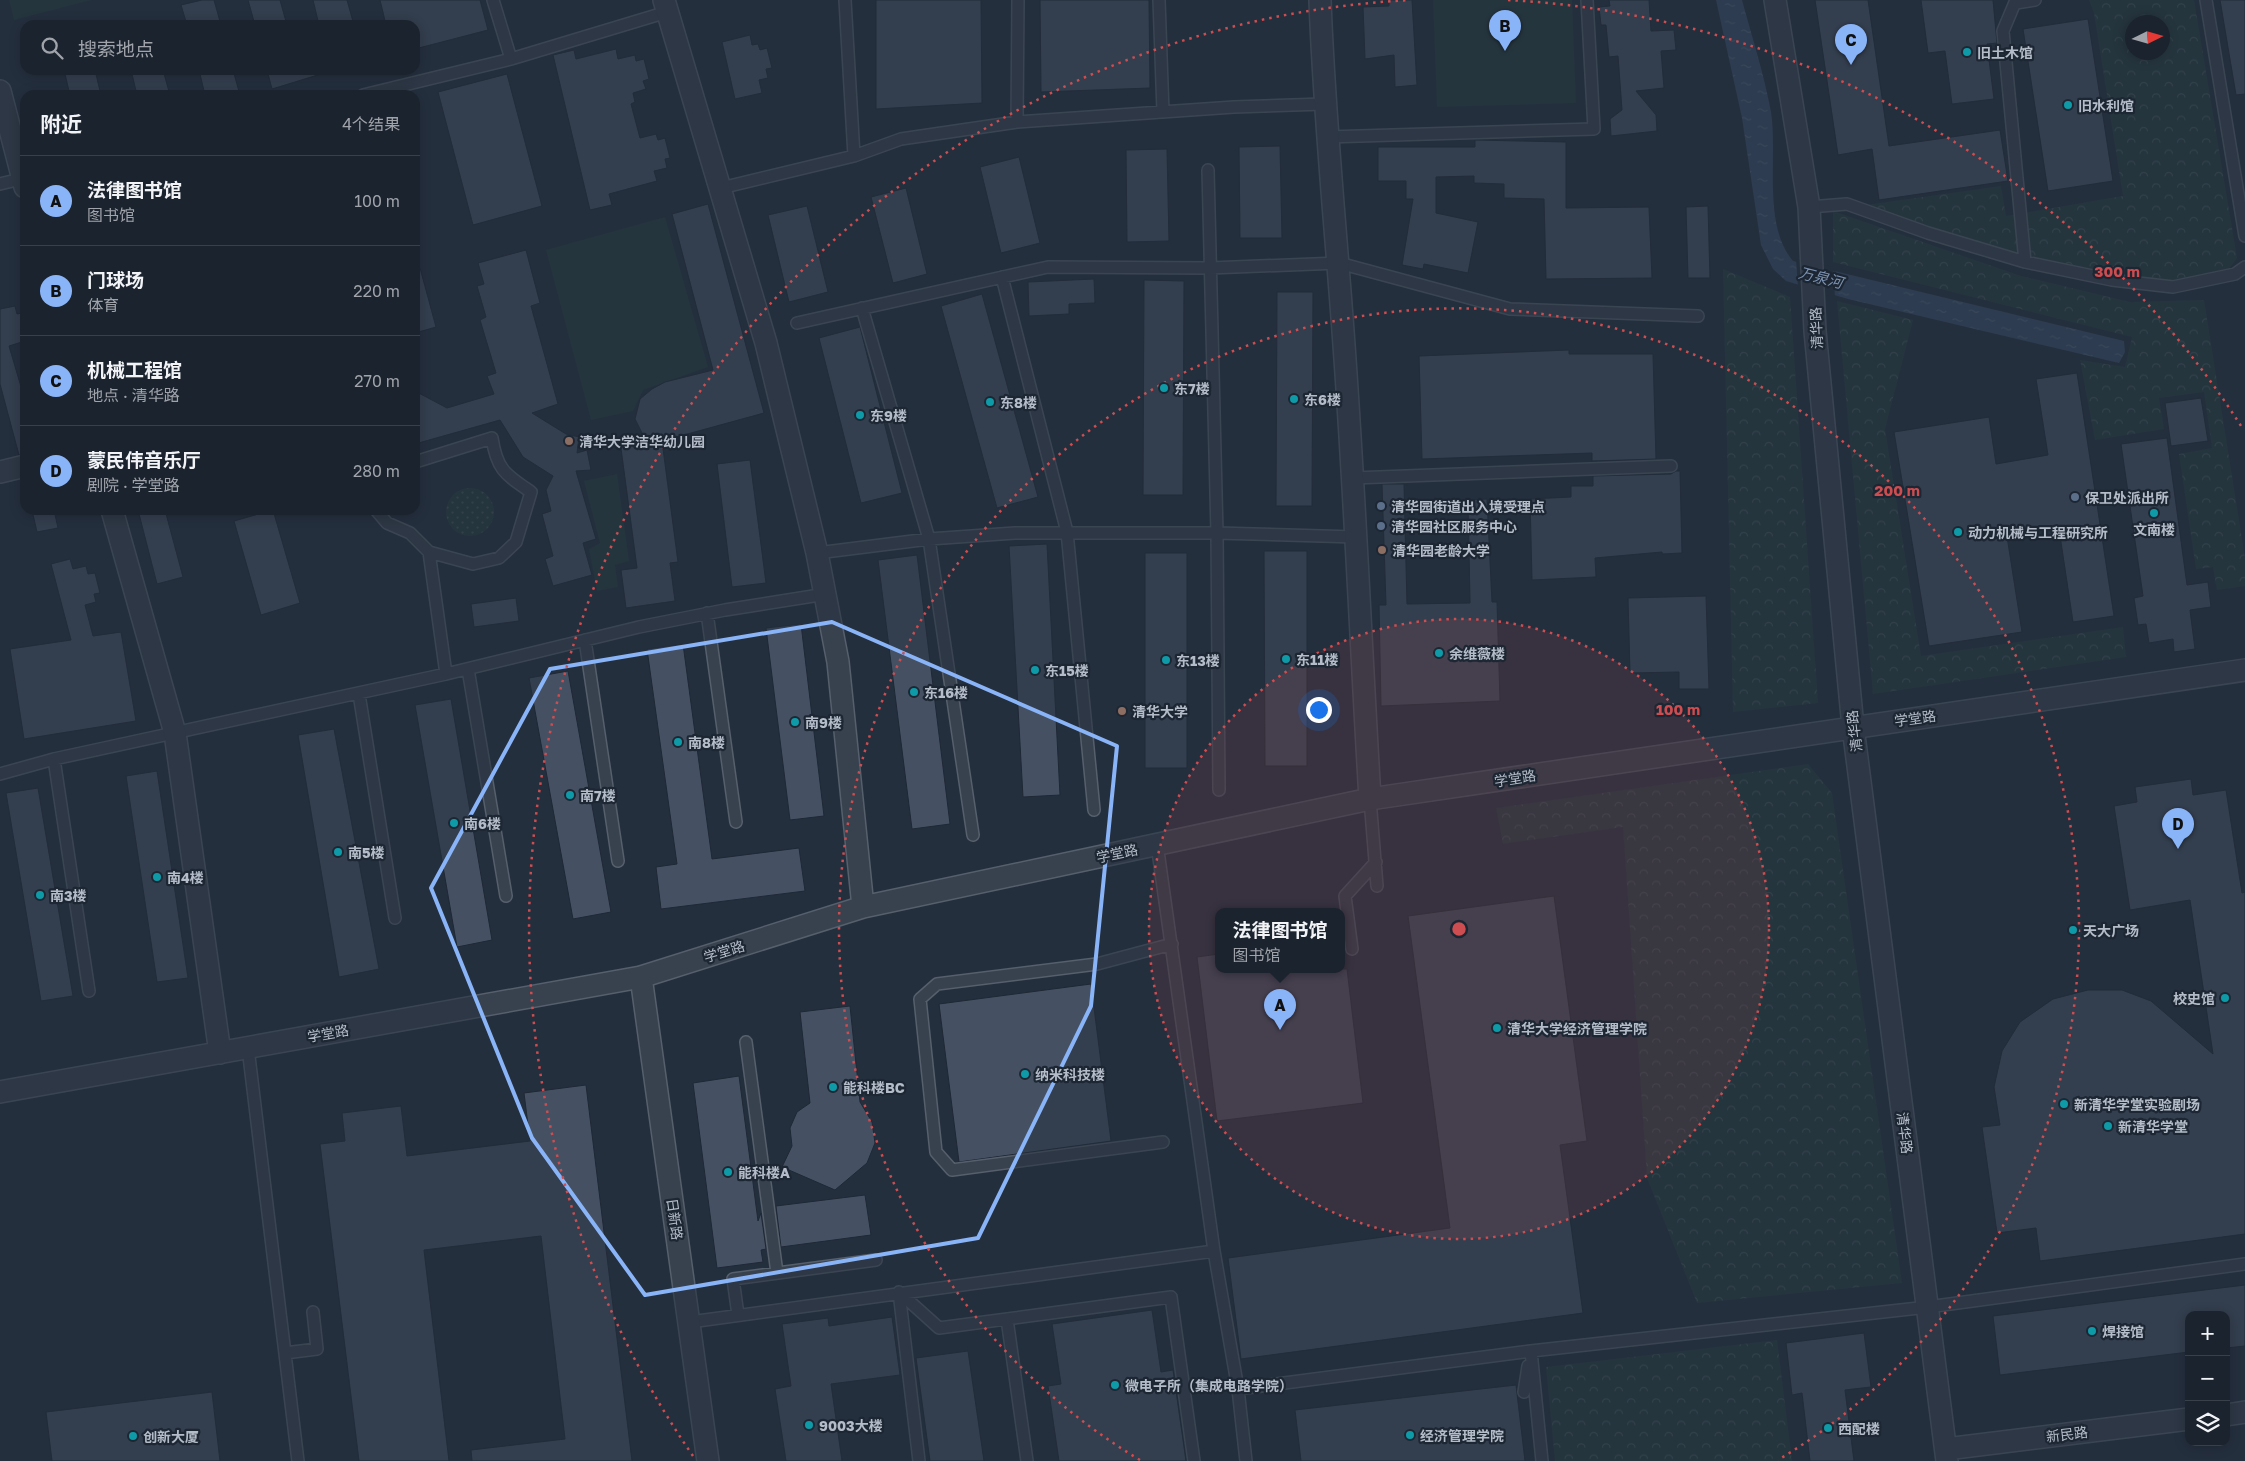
<!DOCTYPE html>
<html lang="zh">
<meta charset="utf-8">
<style>
body{margin:0;font-family:"Golos Text","Noto Sans SC",sans-serif;background:#242b36;color:#f1f3f6}
.controls{position:absolute;right:15px;bottom:15px;display:grid;overflow:hidden;border-radius:10px;box-shadow:0 2px 12px #0003}
.controls button{width:45px;height:45px;display:grid;place-items:center;padding:0;border:0;border-bottom:1px solid #39404a;background:#1b232e;color:#f1f3f6;font:25px sans-serif}
.compass{position:absolute;left:2125px;top:15px;width:45px;height:45px;border-radius:50%;background:#1b232e;box-shadow:0 2px 12px #0003;rotate:85deg}
.you{position:absolute;left:1318px;top:709px;width:18px;height:18px;margin:-12px;border:4px solid #fff;border-radius:50%;background:#1a73e8;box-shadow:0 0 0 8px #1a73e833}
.badge{display:grid;place-items:center;width:32px;height:32px;border-radius:50%;background:#8ab4f8;color:#111;font-size:16px;font-weight:700}
.pin{position:absolute;translate:-50% -41px;filter:drop-shadow(0 1px 2px #0008)}
.pin::after{content:'';position:absolute;top:26px;width:18px;height:15px;background:inherit;clip-path:polygon(0 0,100% 0,50% 100%)}
.popup{position:absolute;left:1215px;top:908px;width:130px;height:65px;box-sizing:border-box;display:grid;place-content:center;border-radius:10px;background:#1b232e;filter:drop-shadow(0 1px 4px #0005);font-size:16px;white-space:nowrap;color:#a0a4aa}
.popup b{font-size:19px;color:#f1f3f6}
.popup::after{content:'';position:absolute;left:50%;top:100%;margin-left:-10px;border:10px solid transparent;border-top-color:#1b232e}
.list{margin:0;padding:0;list-style:none}
h2{display:flex;justify-content:space-between;align-items:center;height:65px;margin:0;padding:0 20px;font-size:21px}
h2 small{font-size:16px;font-weight:400;color:#a0a4aa}
.list li{display:grid;grid-template-columns:32px 1fr auto;gap:15px;align-items:center;box-sizing:border-box;height:90px;padding:0 20px;border-top:1px solid #39404a}
.list b{display:block;font-size:19px;white-space:nowrap}
.list p{margin:0;font-size:16px;white-space:nowrap;color:#a0a4aa}
.list em{font-size:16px;font-style:normal;color:#a0a4aa}
.icon{flex:none;width:28px;height:28px;fill:none;stroke:currentColor;stroke-width:2;stroke-linecap:round;stroke-linejoin:round}
.map{position:relative;flex:none;width:2245px;height:1461px;overflow:hidden}
.search{position:absolute;background:#1b232e;box-shadow:0 2px 12px #0003;left:20px;top:20px;width:400px;height:55px;display:flex;align-items:center;gap:12px;box-sizing:border-box;padding:0 18px;border-radius:15px;color:#a0a4aa;font-size:19px}
.panel{position:absolute;background:#1b232e;box-shadow:0 2px 12px #0003;left:20px;top:90px;width:400px;height:425px;border-radius:15px}
.map>svg:first-child{display:block}
.grass{fill:url(#grass-dots)}
.forest{fill:url(#forest-crowns);fill-rule:evenodd}
.pitch{fill:#263c3f}
.water{fill:url(#water-ripples)}
.pier{fill:#242f3e}
.building{fill:#455162;stroke:#1f2835}
.lines{fill:none;stroke-linecap:round;stroke-linejoin:round}
.lane-casing{stroke:#565f6c;stroke-width:14}
.street-casing{stroke:#565f6c;stroke-width:24}
.lane{stroke:#38414e;stroke-width:11}
.street{stroke:#38414e;stroke-width:21}
.marked{fill:none;stroke:#8ab4f8;stroke-width:4;stroke-linejoin:round}
.ring{fill:none;stroke:#ce4d50;stroke-width:2.5;stroke-dasharray:2.5 5}
.culture-dot{fill:#0f9aa8;stroke:#1d2633;stroke-width:2}
.education-dot{fill:#8d6e63;stroke:#1d2633;stroke-width:2}
.service-dot{fill:#5c6f8a;stroke:#1d2633;stroke-width:2}
.labels{text-anchor:middle;dominant-baseline:central;stroke-width:4.5;stroke-linejoin:round;paint-order:stroke}
.poi-label{font-size:14px;font-weight:bold;fill:#b4bcc9;stroke:#1d2633;text-anchor:start}
.street-label{font-size:14px;fill:#b4bcc9;stroke:#1d2633}
.water-label{font-size:15px;font-style:italic;fill:#7c92b1;stroke:#1d2633}
.centre{fill:#ce4d50;stroke:#1d2633;stroke-width:2.5}
.ring-label{font-size:15px;text-anchor:middle;font-weight:bold;fill:#ce4d50;stroke:#1d2633;stroke-width:4.5;stroke-linejoin:round;paint-order:stroke}
</style>
<div class="map">
<svg width="2245" height="1461" viewBox="0 0 2245 1461">
<defs>
<pattern id="grass-dots" width="8" height="8" patternUnits="userSpaceOnUse" patternTransform="scale(1.25)"><rect width="8" height="8" fill="#263c3f"/><path d="M2 2h.1M6 6h.1" fill="none" stroke="#435659" stroke-width="1.8" stroke-linecap="round"/></pattern>
<pattern id="forest-crowns" width="20" height="18" patternUnits="userSpaceOnUse" patternTransform="scale(1.25)"><rect width="20" height="18" fill="#263c3f"/><path d="M2 6a3 3 0 1 1 6 0M12 15a3 3 0 1 1 6 0" fill="none" stroke="#435659"/></pattern>
<pattern id="water-ripples" width="26" height="14" patternUnits="userSpaceOnUse" patternTransform="scale(1.25)"><rect width="26" height="14" fill="#394c67"/><path d="M2 4q2-2 4 0t4 0M15 11q2-2 4 0t4 0" fill="none" stroke="#53647b"/></pattern>
</defs>
<rect width="100%" height="100%" fill="#242f3e"/>
<path class="grass" d="M446 512a24 24 0 1 1 48 0a24 24 0 1 1-48 0Z"/>
<path class="forest" d="M2089,0H2194L2237,258L2228,270L2168,281L2035,260L1859,206L2001,186L2006,216L2123,196L2094,13ZM2132,22H2162V52H2132Z
M1833,211L2021,276L2130,302L2204,300L2245,558V586L2217,590L2213,567L2196,569L2179,454L2212,448L2204,392L2159,398L2164,429L2095,440L2080,360L2125,367L2132,337L1833,262Z
M1723,269L1790,297L1818,703L1733,712Z
M1837,301L1913,320L1885,429L1921,656L2123,627L2126,657L1873,694Z
M1808,764L1832,793L1902,1283L1697,1303L1647,1178L1623,827L1503,844L1496,808Z
M1777,1340L1792,1461H1555L1546,1367Z"/>
<path class="pitch" d="M9,0H91L14,20Z
M1433,0H1572L1576,103L1437,107Z
M665,217L708,367L643,390L633,411L591,420L546,250Z
M617,474L629,561L615,565L618,587L597,591L589,549L600,543L584,481Z"/>
<path class="water" d="M1716,0H1742C1752,37 1764,74 1771,112C1778,156 1762,225 1793,261L2124,341L2125,352L2119,363L1848,299L1786,281L1773,269L1761,245L1742,118Z"/>
<path class="pier" d="M1796,259L1833,267L1835,298L1798,287Z"/>
<path class="building" d="M202,0H214L221,25H187L181,5Z
M248,0H280L287,25H255Z
M313,0H347L354,25H319Z
M380,0H480L488,30L415,49V25H386Z
M876,0H981L982,103L876,109Z
M1040,0H1149L1150,88L1041,92Z
M1389,0H1412L1417,85L1395,87L1394,55L1365,59L1363,7L1389,6Z
M1609,0H1649L1651,31L1674,30L1676,50L1661,51L1664,88L1636,91L1656,115L1657,131L1611,136L1610,119L1622,110L1618,56L1609,57L1606,25H1601L1599,7L1610,6Z
M1815,0H1868L1889,146L2000,130L2008,181L1879,200L1872,149L1838,155Z
M1921,0H1993L1997,43L1987,44L1994,99L1952,104L1945,51L1928,53Z
M2220,0H2245V94L2236,95Z
M2088,19L2113,181L2048,191L2023,29Z
M750,35L752,45L758,44L760,50L767,48L772,68L766,69L768,78L759,80L762,93L735,99L722,42Z
M616,49L618,59L635,55L636,61L644,59L649,79L643,81L646,89L633,93L635,102L631,104L640,138L656,134L658,140L665,138L670,158L665,159L667,168L654,171L657,181L609,194L612,205L590,210L553,55L574,50L576,59Z
M64,70H95L101,95H70Z
M131,70H163L170,95H137Z
M199,70H233L240,95H205Z
M267,70H320L321,74L272,89Z
M507,74L542,206L473,225L438,92Z
M1475,140L1566,142V208L1649,207L1652,278L1546,279L1544,199L1504,198V184L1474,183V176L1436,177V213L1478,222L1468,273L1424,264L1423,269L1402,265L1413,199H1406V181H1378V147H1475Z
M1280,146L1282,238H1240L1239,147Z
M1167,149L1169,241L1127,242L1126,150Z
M1019,157L1040,243L1001,253L980,167Z
M906,188L927,274L893,283L871,197Z
M708,204L764,413L662,441L678,562L670,563L675,601L626,608L621,570L637,568L620,441L643,435L635,419L640,399L652,389L665,382L713,370L672,214Z
M807,206L828,292L789,302L768,215Z
M1708,206L1710,278H1688L1686,207Z
M526,250L540,303L531,306L558,404L532,413L566,434L579,437L577,453L587,450L591,470L576,471L596,539L583,543L592,575L553,586L545,559L553,556L542,514L551,511L546,490L553,476L523,457L500,420L415,444V391L447,408L494,394L487,376L496,373L480,320L486,317L477,286L484,284L478,263Z
M420,268L436,327L415,333V269Z
M1094,279L1095,303L1069,304V314L1029,316L1028,282Z
M1144,280L1184,281L1183,495H1143Z
M1277,292H1313L1312,506H1276Z
M982,294L1038,497L997,508L941,306Z
M15,306L17,314L22,313L25,322V341L9,346L22,390L25,389V454L19,455L0,384V309Z
M860,327L902,493L861,503L819,338Z
M1569,350V354H1653L1656,459L1592,461V453L1422,459L1419,356Z
M2077,373L2114,616L2073,622L2059,529L2006,530L2022,632L1929,646L1894,432L1989,417L1996,464L2048,455L2036,379Z
M2201,398L2208,441L2171,446L2165,403Z
M2167,438L2187,585L2208,582L2211,607L2190,610L2195,649L2174,652L2173,639L2149,643L2146,624L2138,625L2134,598L2143,596L2121,444Z
M750,460L766,583L732,587L717,464Z
M1676,471H1680L1682,553L1662,554V552L1595,558L1596,577L1532,580L1530,499L1571,497V486H1593V476L1671,474Z
M1382,484H1404L1407,604L1470,603L1468,500L1487,499L1492,602H1497L1500,701L1381,706L1379,605H1386Z
M32,510H54L58,528L37,532Z
M138,510H165L183,577L157,584Z
M273,510L300,603L261,615L234,521Z
M1047,544L1060,795L1023,797L1009,546Z
M1264,551H1307V766H1265Z
M1145,553H1187V768H1145Z
M917,555L950,824L912,829L878,560Z
M70,559L73,569L86,566L88,574L95,573L100,593L94,594L96,602L85,605L93,636L121,632L136,721L24,739L10,649L71,640L51,564Z
M1706,596L1709,689H1679V672L1630,673L1628,598Z
M516,598L519,621L474,627L471,604Z
M801,624L824,816L790,820L766,628Z
M683,644L712,859L799,848L805,891L661,909L656,867L677,864L647,649Z
M568,671L611,912L573,919L529,678Z
M451,699L492,940L457,947L415,705Z
M334,729L379,969L339,977L298,735Z
M157,771L188,978L157,982L126,776Z
M2191,779L2193,795L2226,790L2242,893L2245,892V1234L2040,1261L2036,1228L1997,1233L1982,1127L2000,1125L1994,1087L2002,1051L2020,1022L2053,999L2088,990H2122L2151,1001L2213,1054L2190,900L2130,910L2114,806L2137,802L2135,787Z
M38,788L73,996L41,1001L6,793Z
M1554,896L1587,1141L1560,1145L1583,1313L1241,1359L1228,1258L1450,1228L1408,916Z
M1219,954V969H1347L1363,1103L1217,1121L1197,957Z
M1091,984L1111,1141L959,1162L939,1004Z
M850,1006L860,1102L872,1122L875,1143L867,1163L835,1190L782,1167L792,1146L790,1128L797,1112L810,1103L800,1012Z
M739,1076L758,1221L761,1213L766,1249L761,1250L763,1262L717,1268L693,1083Z
M586,1085L632,1461H472L471,1450L565,1439L541,1236L424,1250L449,1461H359L320,1144L345,1141L342,1113L401,1106L407,1156L530,1141L524,1093Z
M865,1195L871,1235L781,1247L776,1206Z
M2245,1285V1346L2226,1348V1315H2189V1352L2000,1375L1993,1316Z
M1152,1310L1161,1372L1173,1370L1186,1461H1059L1048,1386L1061,1384L1052,1324Z
M892,1317L900,1375L831,1384L842,1461H786L775,1389L791,1386L782,1324L828,1318L829,1326Z
M1864,1333L1871,1387L1845,1390L1854,1461H1810L1802,1393L1792,1395L1786,1343Z
M968,1351L984,1461H930L916,1358Z
M1516,1385L1525,1461H1301L1295,1410Z
M212,1392L220,1461H52L46,1412Z"/>
<g class="lines">
<defs>
<path id="lane" d="M493,0L511,59
M845,0L854,156
M1159,0L1163,112
M2016,0L2003,31L2025,262
M2206,0L2245,236
M2016,3L2035,0
M363,95L511,59L667,12
M1017,122L1018,0
M1327,137L1594,129L1587,0
M1208,170L1217,533L1219,790
M0,184L25,178
M721,188L854,156L901,139L1017,122L1234,107L1324,104
M1809,207L1847,204L1928,233L2025,262L2112,280L2173,287L2235,274L2245,267
M1002,277L1067,532L1094,810
M862,308L929,539L973,835
M797,323L1048,267L1210,268L1339,263L1510,309L1698,316
M415,462L492,438C497,470 505,474 531,492L516,542L499,558L473,564L429,552L446,674
M1353,478L1671,466
M376,510L387,523L410,533L429,552
M817,553L929,539L1015,533H1217L1356,537
M707,613L736,822
M585,640L618,861
M468,669L506,896
M359,694L395,918
M54,759L89,991
M0,774L54,759L446,674L639,627L725,610L826,594
M1370,799L1377,886
M1157,844L1214,1251
M1352,949L1345,896L1376,862
M746,1042L777,1273
M248,1048L298,1461
M1163,1142L952,1170L936,1152L920,999L937,984L1097,964L1172,944
M899,1292L939,1328L1171,1297L1194,1461
M899,1292L919,1461
M738,1315L733,1279L876,1260
M1007,1319L1027,1461
M690,1322L1214,1251L1238,1389L1246,1461
M1531,1351L1542,1461
M285,1353L317,1349L313,1312
M1238,1389L1531,1351L1928,1307L2245,1264
M1524,1392L1528,1366"/>
<path id="street" d="M664,0L766,343L817,553L838,662L863,907
M1320,0C1324,115 1336,230 1344,345C1355,497 1361,648 1370,799
M1775,0L1809,207L1815,331L1853,727L1947,1461
M0,91L25,187
M0,472L25,466
M112,510L175,733L220,1053
M641,977L708,1461
M0,1092L641,977L863,907L1370,799L2245,670
M2226,1415L2245,1412
M1946,1449L2189,1419"/>
</defs>
<use href="#lane" class="lane-casing"/>
<use href="#street" class="street-casing"/>
<use href="#lane" class="lane"/>
<use href="#street" class="street"/>
</g>
<path d="M0 0H2245V1461H0ZM832,622L1117,746L1091,1006L978,1238L645,1295L532,1138L431,888L550,669Z" fill="#242f3e" fill-opacity=".55" fill-rule="evenodd"/>
<path class="marked" d="M832,622L1117,746L1091,1006L978,1238L645,1295L532,1138L431,888L550,669Z"/>
<circle cx="1459" cy="929" r="310" fill="#ce4d50" fill-opacity=".12"/>
<g class="ring">
<circle cx="1459" cy="929" r="310"/>
<path d="M1140 1460A620 620 0 1 1 1778 1460"/>
<path d="M693 1456A930 930 0 0 1 1410 0M1508 0A930 930 0 0 1 2243 429"/>
</g>
<g class="culture-dot">
<circle cx="1967" cy="52" r="5"/>
<circle cx="2068" cy="105" r="5"/>
<circle cx="1164" cy="388" r="5"/>
<circle cx="1294" cy="399" r="5"/>
<circle cx="990" cy="402" r="5"/>
<circle cx="860" cy="415" r="5"/>
<circle cx="2154" cy="513" r="5"/>
<circle cx="1958" cy="532" r="5"/>
<circle cx="1439" cy="653" r="5"/>
<circle cx="1286" cy="659" r="5"/>
<circle cx="1166" cy="660" r="5"/>
<circle cx="1035" cy="670" r="5"/>
<circle cx="914" cy="692" r="5"/>
<circle cx="795" cy="722" r="5"/>
<circle cx="678" cy="742" r="5"/>
<circle cx="570" cy="795" r="5"/>
<circle cx="454" cy="823" r="5"/>
<circle cx="338" cy="852" r="5"/>
<circle cx="157" cy="877" r="5"/>
<circle cx="40" cy="895" r="5"/>
<circle cx="2073" cy="930" r="5"/>
<circle cx="2225" cy="998" r="5"/>
<circle cx="1497" cy="1028" r="5"/>
<circle cx="1025" cy="1074" r="5"/>
<circle cx="833" cy="1087" r="5"/>
<circle cx="2064" cy="1104" r="5"/>
<circle cx="2108" cy="1126" r="5"/>
<circle cx="728" cy="1172" r="5"/>
<circle cx="2092" cy="1331" r="5"/>
<circle cx="1115" cy="1385" r="5"/>
<circle cx="809" cy="1425" r="5"/>
<circle cx="1828" cy="1428" r="5"/>
<circle cx="1410" cy="1435" r="5"/>
<circle cx="133" cy="1436" r="5"/>
</g>
<g class="education-dot">
<circle cx="569" cy="441" r="5"/>
<circle cx="1382" cy="550" r="5"/>
<circle cx="1122" cy="711" r="5"/>
</g>
<g class="service-dot">
<circle cx="2075" cy="497" r="5"/>
<circle cx="1381" cy="506" r="5"/>
<circle cx="1381" cy="526" r="5"/>
</g>
<g class="labels">
<g class="poi-label">
<text x="1977" y="52">旧土木馆</text>
<text x="2078" y="105">旧水利馆</text>
<text x="1174" y="388">东7楼</text>
<text x="1304" y="399">东6楼</text>
<text x="1000" y="402">东8楼</text>
<text x="870" y="415">东9楼</text>
<text x="579" y="441">清华大学洁华幼儿园</text>
<text x="2085" y="497">保卫处派出所</text>
<text x="1391" y="506">清华园街道出入境受理点</text>
<text x="1391" y="526">清华园社区服务中心</text>
<text x="2154" y="529" text-anchor="middle">文南楼</text>
<text x="1968" y="532">动力机械与工程研究所</text>
<text x="1392" y="550">清华园老龄大学</text>
<text x="1449" y="653">余维薇楼</text>
<text x="1296" y="659">东11楼</text>
<text x="1176" y="660">东13楼</text>
<text x="1045" y="670">东15楼</text>
<text x="924" y="692">东16楼</text>
<text x="1132" y="711">清华大学</text>
<text x="805" y="722">南9楼</text>
<text x="688" y="742">南8楼</text>
<text x="580" y="795">南7楼</text>
<text x="464" y="823">南6楼</text>
<text x="348" y="852">南5楼</text>
<text x="167" y="877">南4楼</text>
<text x="50" y="895">南3楼</text>
<text x="2083" y="930">天大广场</text>
<text x="2215" y="998" text-anchor="end">校史馆</text>
<text x="1507" y="1028">清华大学经济管理学院</text>
<text x="1035" y="1074">纳米科技楼</text>
<text x="843" y="1087">能科楼BC</text>
<text x="2074" y="1104">新清华学堂实验剧场</text>
<text x="2118" y="1126">新清华学堂</text>
<text x="738" y="1172">能科楼A</text>
<text x="2102" y="1331">焊接馆</text>
<text x="1125" y="1385">微电子所（集成电路学院）</text>
<text x="819" y="1425">9003大楼</text>
<text x="1838" y="1428">西配楼</text>
<text x="1420" y="1435">经济管理学院</text>
<text x="143" y="1436">创新大厦</text>
</g>
<g class="street-label">
<text transform="translate(1816 328) rotate(-93)">清华路</text>
<text transform="translate(1915 718) rotate(-8)">学堂路</text>
<text transform="translate(1854 731) rotate(-97)">清华路</text>
<text transform="translate(1515 778) rotate(-9)">学堂路</text>
<text transform="translate(1117 853) rotate(-12)">学堂路</text>
<text transform="translate(724 951) rotate(-17)">学堂路</text>
<text transform="translate(328 1033) rotate(-10)">学堂路</text>
<text transform="translate(1905 1133) rotate(83)">清华路</text>
<text transform="translate(675 1219) rotate(82)">日新路</text>
<text transform="translate(2067 1434) rotate(-7)">新民路</text>
</g>
<g class="water-label">
<text transform="translate(1821 277) rotate(14)">万泉河</text>
</g>
</g>
<circle cx="1459" cy="929" r="8" class="centre"/>
<g class="ring-label">
<text x="2117" y="277">300 m</text>
<text x="1897" y="496">200 m</text>
<text x="1678" y="715">100 m</text>
</g>
</svg>
<div class="controls">
<button>+</button>
<button>−</button>
<button><svg class="icon" aria-label="layers" viewBox="0 0 24 24"><path d="M12 4l9 5-9 5-9-5zM3 14l9 5 9-5"/></svg></button>
</div>
<svg class="compass" viewBox="-18 -18 36 36"><path d="M0-13l5 13h-10z" fill="#e53935"/><path d="M0 13l5-13h-10z" fill="#a0a4aa"/></svg>
<div class="you"></div>
<div class="pin badge" style="left:1280px;top:1030px">A</div>
<div class="popup"><b>法律图书馆</b>图书馆</div>
<div class="pin badge" style="left:1505px;top:51px">B</div>
<div class="pin badge" style="left:1851px;top:65px">C</div>
<div class="pin badge" style="left:2178px;top:849px">D</div>
<div class="search"><svg class="icon" aria-label="search" viewBox="0 0 24 24"><circle cx="10" cy="10" r="6"/><path d="M15 15l6 6"/></svg>搜索地点</div>
<section class="panel">
<h2>附近<small>4个结果</small></h2>
<ul class="list">
<li><span class="badge">A</span><div><b>法律图书馆</b><p>图书馆</p></div><em>100 m</em></li>
<li><span class="badge">B</span><div><b>门球场</b><p>体育</p></div><em>220 m</em></li>
<li><span class="badge">C</span><div><b>机械工程馆</b><p>地点 · 清华路</p></div><em>270 m</em></li>
<li><span class="badge">D</span><div><b>蒙民伟音乐厅</b><p>剧院 · 学堂路</p></div><em>280 m</em></li>
</ul>
</section>
</div>
